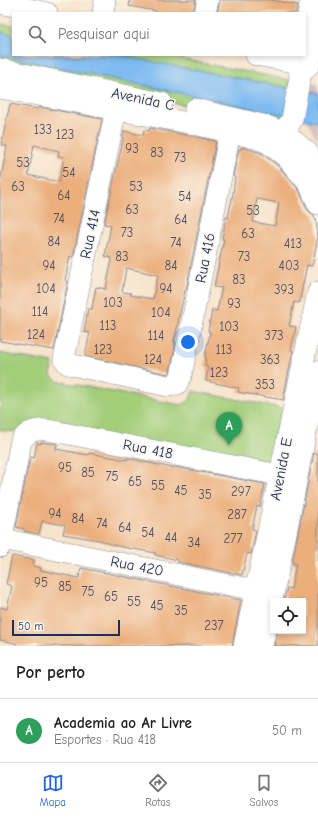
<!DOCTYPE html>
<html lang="pt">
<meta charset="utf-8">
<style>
body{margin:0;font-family:"Comic Neue",sans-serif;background:#f6f6f6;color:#202124}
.controls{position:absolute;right:12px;bottom:12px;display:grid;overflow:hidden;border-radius:0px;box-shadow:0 2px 6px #0003}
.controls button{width:36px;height:36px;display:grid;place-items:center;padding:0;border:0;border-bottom:1px solid #e0e0e0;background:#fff;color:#202124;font:20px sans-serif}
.scale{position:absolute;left:12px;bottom:10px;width:108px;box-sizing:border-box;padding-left:4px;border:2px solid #1b2f5e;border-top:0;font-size:11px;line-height:14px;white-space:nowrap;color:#1b2f5e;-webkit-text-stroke:3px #fbf7ec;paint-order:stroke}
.you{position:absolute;left:188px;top:342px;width:14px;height:14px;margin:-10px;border:3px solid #fff;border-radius:50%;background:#1a73e8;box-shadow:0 0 0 6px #1a73e833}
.badge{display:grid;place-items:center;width:26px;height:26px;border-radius:50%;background:#2563eb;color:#fff;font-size:13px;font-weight:700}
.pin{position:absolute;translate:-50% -33px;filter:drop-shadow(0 1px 2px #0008)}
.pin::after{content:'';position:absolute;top:21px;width:14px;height:12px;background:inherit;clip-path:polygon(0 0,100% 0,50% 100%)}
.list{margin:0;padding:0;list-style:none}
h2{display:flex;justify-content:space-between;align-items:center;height:52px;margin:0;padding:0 16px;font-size:17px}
h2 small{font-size:13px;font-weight:400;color:#757577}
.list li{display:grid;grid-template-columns:26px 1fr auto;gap:12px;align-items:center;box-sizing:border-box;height:64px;padding:0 16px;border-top:1px solid #e0e0e0}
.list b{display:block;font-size:15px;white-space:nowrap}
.list p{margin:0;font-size:13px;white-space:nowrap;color:#757577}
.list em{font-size:13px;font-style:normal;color:#757577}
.icon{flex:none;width:22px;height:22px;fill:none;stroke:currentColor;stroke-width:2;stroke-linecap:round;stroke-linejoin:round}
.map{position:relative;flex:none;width:318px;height:646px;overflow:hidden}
.search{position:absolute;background:#fff;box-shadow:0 2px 6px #0003;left:12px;right:12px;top:12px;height:44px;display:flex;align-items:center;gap:10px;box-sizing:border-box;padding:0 14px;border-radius:0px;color:#757577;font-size:15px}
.sheet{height:116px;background:#fff}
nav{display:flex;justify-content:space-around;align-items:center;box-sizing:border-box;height:56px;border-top:1px solid #e0e0e0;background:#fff;font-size:11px;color:#757577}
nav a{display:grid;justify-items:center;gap:2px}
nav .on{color:#2563eb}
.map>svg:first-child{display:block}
.industrial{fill:#d1bfbe}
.green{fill:#a3cd79;stroke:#5f7e6c}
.water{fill:#7fbbf1;stroke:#4d75a8}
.building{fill:#ebaf7d;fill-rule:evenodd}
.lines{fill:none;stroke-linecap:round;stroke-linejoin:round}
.minor-casing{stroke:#888994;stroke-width:22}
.minor{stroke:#fff;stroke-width:21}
.labels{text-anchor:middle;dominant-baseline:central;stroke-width:3;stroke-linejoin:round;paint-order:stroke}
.number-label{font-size:13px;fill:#4f4f66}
.street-label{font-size:15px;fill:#1b2f5e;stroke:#fbf7ec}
</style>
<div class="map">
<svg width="318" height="646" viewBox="0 0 318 646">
<rect width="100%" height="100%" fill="#fbf7ec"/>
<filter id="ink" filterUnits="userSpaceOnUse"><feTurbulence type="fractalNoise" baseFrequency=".025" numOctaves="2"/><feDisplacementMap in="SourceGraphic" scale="8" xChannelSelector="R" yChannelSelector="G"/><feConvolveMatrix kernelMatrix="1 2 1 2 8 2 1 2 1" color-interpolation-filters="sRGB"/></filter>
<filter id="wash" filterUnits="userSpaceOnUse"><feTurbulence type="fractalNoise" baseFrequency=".012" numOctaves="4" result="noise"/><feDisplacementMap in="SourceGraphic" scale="16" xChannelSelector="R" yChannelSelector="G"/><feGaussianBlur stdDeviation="0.9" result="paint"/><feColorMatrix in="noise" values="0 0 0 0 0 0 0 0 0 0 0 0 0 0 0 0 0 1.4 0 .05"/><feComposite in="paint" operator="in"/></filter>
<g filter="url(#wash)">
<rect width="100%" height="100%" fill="#f6e3ca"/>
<path class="industrial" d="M310,83L318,84V142L304,115Z"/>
<path class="green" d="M0,24L13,26V55H162L290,80L289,120L274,124L0,66Z
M0,353L53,363L51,375L57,381L181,405C189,402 191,399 193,391L282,408L286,413L276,468L29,425L13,432L0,430Z"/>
<path class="water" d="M0,32L13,35V55H118L290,88L318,93V122L0,55Z"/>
<g id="blocks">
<path class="building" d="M130,0H196L193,13H156V11L129,6Z
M220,0H271L298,5L296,13H217Z
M10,104L38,109L39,107L102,119L73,257L70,256L65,280L68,281L54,350L0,341V183L7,146L1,145ZM34,145L59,151L58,156L64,157L59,182L28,175Z
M150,128L216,141L186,290H185L174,342H176L170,372L168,374L85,356L90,333L84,332L88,309H92L96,287L106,289L112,258L105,256L111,225L104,224L121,149L124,131L143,135L144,130L149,131ZM126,268L158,275L153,299L130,295L131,293L122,292Z
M242,147L261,153L278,166L299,190L307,209L311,213L314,215L316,222L318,237L312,266L307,265L299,303L294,302L289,326L296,327L291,350L293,351L283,400L238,392L239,388L206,381L208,367L205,366L206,357H205L210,332L208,331L212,310L217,311L222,288L214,287L224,239H222L226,217L228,218L233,194L235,177L233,176L239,149H241ZM257,199L279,203L275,226L253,222Z
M41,442L57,444L56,449L88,455L89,453L127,460V458L173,468L174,467L265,484L260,507L257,506L252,529L256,530L251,554L247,553L242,575L178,562V560L155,555L156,553L117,546L99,540L63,534L65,525L42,521L39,534L24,531V529L16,527L30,457L34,458L37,443L41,444Z
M314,453L318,454V646H274L277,631H303V601H284L287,588L291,589L296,564L292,563Z
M12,556L34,560L33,566L41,568L40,570L79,578L81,568L241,600L232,646H16V643L0,640V607L7,609L12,586L6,584Z"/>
</g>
</g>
<g filter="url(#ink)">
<use href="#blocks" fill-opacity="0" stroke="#888994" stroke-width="1"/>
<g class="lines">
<defs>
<path id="minor" d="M0,3L47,13
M103,13L105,0
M205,13L208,0
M305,32L311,0
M256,55L309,65
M0,69L162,103
M301,73L309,65L318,22
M0,88L194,124L255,138L267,142L286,157L309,184L318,204
M116,109L64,359L68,364L168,386L177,384L181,376L230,132
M195,109L267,126L285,133L308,153L318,170
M278,144L292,119L300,77L299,63L301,55
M2,539L269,593
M0,547L21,441C27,431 36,429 48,430L279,475
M244,646L318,292
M262,646L286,533L318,371"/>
</defs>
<use href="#minor" class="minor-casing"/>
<use href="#minor" class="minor"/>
</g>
</g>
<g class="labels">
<g class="number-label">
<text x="43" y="129">133</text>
<text x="65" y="134">123</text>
<text x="132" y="148">93</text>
<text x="157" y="152">83</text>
<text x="180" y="157">73</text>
<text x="23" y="162">53</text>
<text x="69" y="172">54</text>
<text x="18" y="186">63</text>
<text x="136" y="186">53</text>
<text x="64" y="195">64</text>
<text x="185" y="196">54</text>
<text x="132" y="209">63</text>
<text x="253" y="210">53</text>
<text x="59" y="218">74</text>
<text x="181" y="219">64</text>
<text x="127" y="232">73</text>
<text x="248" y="233">63</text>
<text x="54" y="241">84</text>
<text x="176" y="242">74</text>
<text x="293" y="243">413</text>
<text x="122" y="256">83</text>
<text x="244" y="256">73</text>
<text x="49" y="265">94</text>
<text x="171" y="265">84</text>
<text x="289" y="265">403</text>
<text x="239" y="279">83</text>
<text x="46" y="288">104</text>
<text x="166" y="288">94</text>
<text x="284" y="289">393</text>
<text x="113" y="302">103</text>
<text x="234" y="303">93</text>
<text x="40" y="311">114</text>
<text x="161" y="312">104</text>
<text x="108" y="325">113</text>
<text x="229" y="326">103</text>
<text x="36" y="334">124</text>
<text x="156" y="335">114</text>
<text x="274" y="335">373</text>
<text x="103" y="349">123</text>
<text x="224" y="349">113</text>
<text x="153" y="359">124</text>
<text x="270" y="359">363</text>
<text x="219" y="372">123</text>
<text x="265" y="384">353</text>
<text x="65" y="467">95</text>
<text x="88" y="472">85</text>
<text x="112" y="476">75</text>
<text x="135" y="481">65</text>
<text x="158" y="485">55</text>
<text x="181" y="490">45</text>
<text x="241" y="491">297</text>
<text x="205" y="494">35</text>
<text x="55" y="513">94</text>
<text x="237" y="514">287</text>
<text x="78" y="518">84</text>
<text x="102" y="523">74</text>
<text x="125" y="527">64</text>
<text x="148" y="532">54</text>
<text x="171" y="537">44</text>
<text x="233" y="538">277</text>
<text x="194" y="542">34</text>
<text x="41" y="582">95</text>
<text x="65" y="586">85</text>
<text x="88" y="591">75</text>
<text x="111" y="596">65</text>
<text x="134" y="601">55</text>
<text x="157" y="605">45</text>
<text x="181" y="610">35</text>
<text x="214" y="625">237</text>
</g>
<g class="street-label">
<text transform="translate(143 99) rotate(12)">Avenida C</text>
<text transform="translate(90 234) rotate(-78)">Rua 414</text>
<text transform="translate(205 258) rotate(-79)">Rua 416</text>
<text transform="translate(148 449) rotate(11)">Rua 418</text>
<text transform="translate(281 469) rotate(-79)">Avenida E</text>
<text transform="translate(137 566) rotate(11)">Rua 420</text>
</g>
</g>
</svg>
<div class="controls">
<button><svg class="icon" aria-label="locate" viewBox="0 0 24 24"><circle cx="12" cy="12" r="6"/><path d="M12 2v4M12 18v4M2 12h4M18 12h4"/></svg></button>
</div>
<div class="scale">50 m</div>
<div class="you"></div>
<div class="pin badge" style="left:229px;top:445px;background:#2e9e5b">A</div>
<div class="search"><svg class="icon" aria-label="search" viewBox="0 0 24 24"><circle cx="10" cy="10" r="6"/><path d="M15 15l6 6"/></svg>Pesquisar aqui</div>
</div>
<section class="sheet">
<h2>Por perto<small></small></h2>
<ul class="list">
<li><span class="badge" style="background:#2e9e5b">A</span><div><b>Academia ao Ar Livre</b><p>Esportes · Rua 418</p></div><em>50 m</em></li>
</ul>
</section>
<nav>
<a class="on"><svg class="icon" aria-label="map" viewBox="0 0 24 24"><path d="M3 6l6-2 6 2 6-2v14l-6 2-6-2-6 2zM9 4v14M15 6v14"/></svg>Mapa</a>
<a><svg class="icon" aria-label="directions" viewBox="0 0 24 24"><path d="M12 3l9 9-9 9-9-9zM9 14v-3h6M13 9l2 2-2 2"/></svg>Rotas</a>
<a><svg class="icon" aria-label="saved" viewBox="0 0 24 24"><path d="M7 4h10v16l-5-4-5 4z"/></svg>Salvos</a>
</nav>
